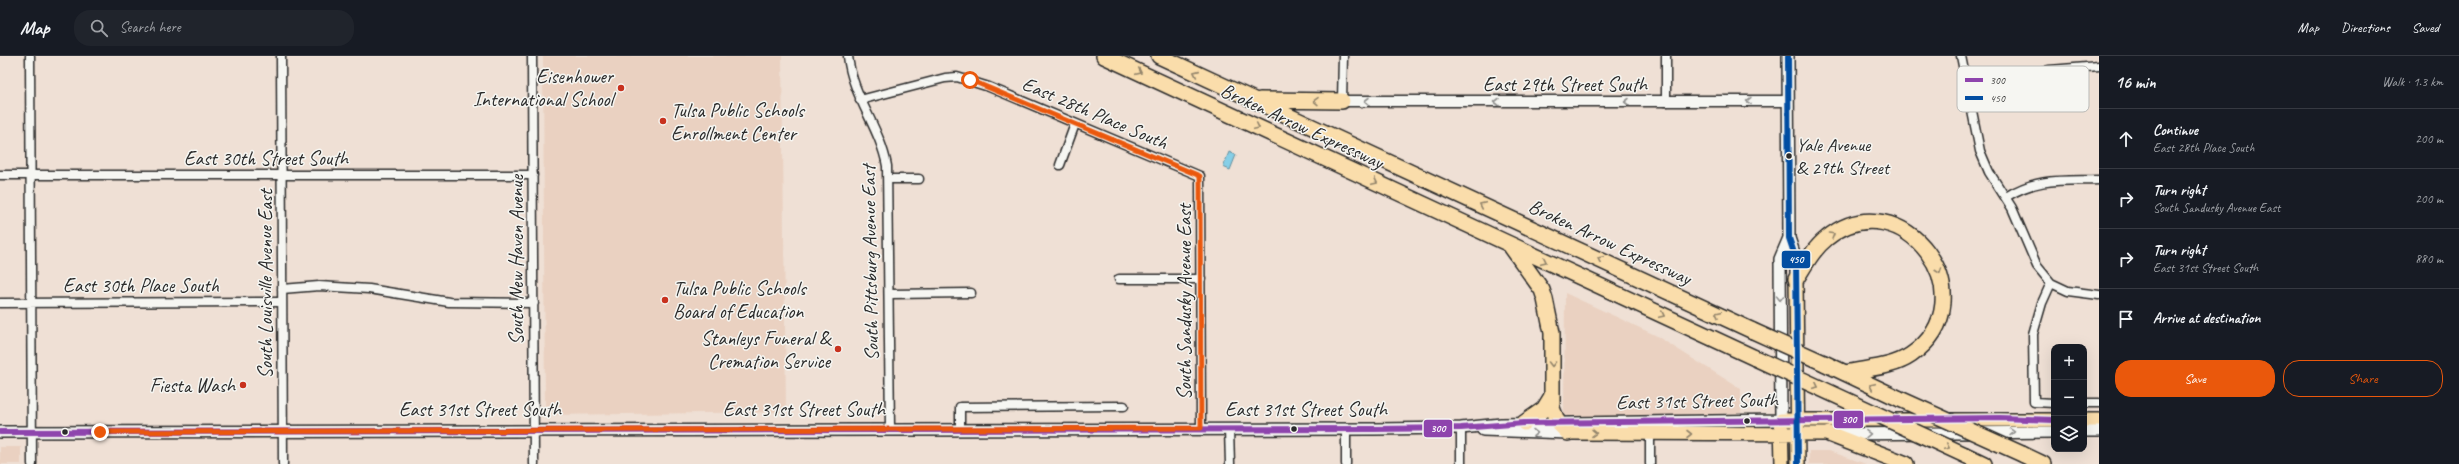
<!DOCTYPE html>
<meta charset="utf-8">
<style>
body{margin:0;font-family:Caveat,sans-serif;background:#20242c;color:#f1f3f6}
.controls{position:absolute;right:12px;bottom:12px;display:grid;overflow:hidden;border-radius:8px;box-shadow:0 4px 16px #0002}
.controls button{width:36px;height:36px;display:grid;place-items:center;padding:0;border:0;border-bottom:1px solid #363941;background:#171b24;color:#f1f3f6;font:20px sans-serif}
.stop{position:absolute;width:12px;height:12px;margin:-9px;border:3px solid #ea580c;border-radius:50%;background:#fff}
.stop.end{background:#ea580c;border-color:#fff;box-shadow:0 1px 4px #0008}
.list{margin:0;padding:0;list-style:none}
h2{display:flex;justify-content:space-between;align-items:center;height:52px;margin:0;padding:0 16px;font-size:17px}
h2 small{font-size:13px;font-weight:400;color:#9ea1a6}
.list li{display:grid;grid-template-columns:26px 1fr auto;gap:12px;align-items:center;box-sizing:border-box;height:60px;padding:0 16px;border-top:1px solid #363941}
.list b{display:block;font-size:15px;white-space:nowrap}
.list p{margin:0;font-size:13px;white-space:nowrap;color:#9ea1a6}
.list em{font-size:13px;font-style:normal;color:#9ea1a6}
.actions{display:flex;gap:8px;padding:12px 16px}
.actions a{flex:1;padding:9px 0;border:1px solid #ea580c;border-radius:16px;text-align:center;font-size:14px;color:#ea580c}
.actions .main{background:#ea580c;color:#fff}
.icon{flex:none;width:22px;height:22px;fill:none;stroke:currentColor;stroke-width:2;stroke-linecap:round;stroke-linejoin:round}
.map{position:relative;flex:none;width:2099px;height:408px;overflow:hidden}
header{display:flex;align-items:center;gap:24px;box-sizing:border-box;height:56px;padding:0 20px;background:#171b24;border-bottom:1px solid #363941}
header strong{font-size:19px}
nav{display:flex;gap:22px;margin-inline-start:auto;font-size:14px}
.search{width:280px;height:36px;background:#20242c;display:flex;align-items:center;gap:10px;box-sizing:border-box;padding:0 14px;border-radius:16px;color:#9ea1a6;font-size:15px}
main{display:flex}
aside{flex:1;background:#171b24}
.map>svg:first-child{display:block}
.built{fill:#ead1c1}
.water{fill:#86cfe7;stroke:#628d9c}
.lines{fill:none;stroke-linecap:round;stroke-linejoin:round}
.minor-casing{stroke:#2b2b2b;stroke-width:11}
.tertiary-casing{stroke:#2b2b2b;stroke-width:13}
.secondary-casing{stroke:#2b2b2b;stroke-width:14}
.primary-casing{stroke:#2b2b2b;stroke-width:16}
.motorway-casing{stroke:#2b2b2b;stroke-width:18}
.minor{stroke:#f6f6f2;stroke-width:8}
.tertiary{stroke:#f6f6f2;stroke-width:10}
.secondary{stroke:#f6f6f2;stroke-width:11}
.primary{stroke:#faddab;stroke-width:13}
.motorway{stroke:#faddab;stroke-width:15}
.motorway-bridge-casing{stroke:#2b2b2b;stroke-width:18;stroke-linecap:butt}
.motorway-bridge{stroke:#faddab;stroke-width:15}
.bus-1-casing{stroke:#f6f6f2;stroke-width:9}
.bus-2-casing{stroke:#f6f6f2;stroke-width:9}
.bus-1{stroke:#8e44ad;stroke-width:6}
.bus-2{stroke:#034ea2;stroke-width:6}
.oneway{stroke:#92846b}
.oneway2{stroke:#90908e}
.route{stroke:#ea580c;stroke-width:5}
.poi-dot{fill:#c8321e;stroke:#f6f6f2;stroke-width:1.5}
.bus-dot{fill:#2b2b2b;stroke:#f6f6f2;stroke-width:1.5}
.labels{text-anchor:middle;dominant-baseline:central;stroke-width:3;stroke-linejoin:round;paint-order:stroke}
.bus-label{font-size:19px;fill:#2b2b2b;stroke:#f6f6f2;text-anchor:start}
.poi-label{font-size:20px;fill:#2b2b2b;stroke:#f6f6f2;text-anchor:end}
.street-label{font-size:20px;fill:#2b2b2b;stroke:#f6f6f2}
.key{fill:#f6f6f2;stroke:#b9b9b6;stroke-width:1}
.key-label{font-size:11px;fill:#2b2b2b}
.line-badge{stroke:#f6f6f2;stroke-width:1.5}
.badge-label{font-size:11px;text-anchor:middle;font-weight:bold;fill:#fff}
</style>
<header>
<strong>Map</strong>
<div class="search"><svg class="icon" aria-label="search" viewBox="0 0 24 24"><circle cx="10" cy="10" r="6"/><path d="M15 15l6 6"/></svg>Search here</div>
<nav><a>Map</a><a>Directions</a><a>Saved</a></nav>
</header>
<main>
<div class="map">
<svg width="2099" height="408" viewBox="0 0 2099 408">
<rect width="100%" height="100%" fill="#efe0d5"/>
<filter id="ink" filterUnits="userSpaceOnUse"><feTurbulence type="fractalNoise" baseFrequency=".025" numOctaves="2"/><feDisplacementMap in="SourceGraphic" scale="8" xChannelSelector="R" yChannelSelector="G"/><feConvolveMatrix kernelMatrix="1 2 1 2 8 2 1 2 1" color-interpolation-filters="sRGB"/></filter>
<g filter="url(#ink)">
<path class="built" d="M543,0H782L786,356L545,359Z
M1565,237L1655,279L1741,333V357L1568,363L1564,358Z
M0,391H21V408H0Z
M1809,395H1829L1866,408H1809Z"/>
<path class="water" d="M1229,96L1236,99L1230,114L1223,111Z"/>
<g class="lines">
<defs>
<path id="minor" d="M30,0L32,408
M281,0L283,408
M532,0L534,408
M848,0C852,40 880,71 887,110L890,373
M1666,0V46
M1961,0L1980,95L1989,116L2012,152L2037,210L2051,227L2068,235L2099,239
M1967,31L2050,14L2099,10
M860,44L945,22L957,21L989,31L1200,120L1201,372
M1342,45L1343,0
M1060,109L1075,68
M0,119H533
M889,123H919
M2006,141C2037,121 2064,125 2099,124
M1119,223H1201
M2051,227L2042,247L2033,278L2034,346L2054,347
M282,233L319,230L369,233L449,246L534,247
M890,238L971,237
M0,247L282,246
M2084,347H2099
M1461,372V408
M960,373V351L1124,350
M1229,373L1230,408
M1346,373V408
M1650,378V408"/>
<path id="tertiary" d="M1342,45H1788"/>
<path id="secondary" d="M1788,0L1789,182L1796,203V223
M1483,374L1568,377
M2084,375H2099
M0,376L1374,373L1461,372L1501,368L1781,364L1780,203L1789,182
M1836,378L2054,376"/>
<path id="primary" d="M1796,223L1798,408
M2084,364H2099
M1568,377L1829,378
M1782,408L1781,364H2054"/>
<path id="motorway" d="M1104,0L1755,302
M1159,0L1753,275
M1260,44L1342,45
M1510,189L1542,234L1545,243L1552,277V352L1558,367L1568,377
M1796,223C1805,209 1813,193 1827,182C1901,121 1993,242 1911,299C1892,312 1867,312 1845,317
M1824,307L1900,343
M1524,367L1544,353L1552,340
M1829,378L1906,408
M2022,398L2043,408
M1965,399L1984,408"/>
</defs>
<use href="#minor" class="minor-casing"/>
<use href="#tertiary" class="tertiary-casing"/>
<use href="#secondary" class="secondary-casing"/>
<use href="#primary" class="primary-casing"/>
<use href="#motorway" class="motorway-casing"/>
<use href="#minor" class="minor"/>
<use href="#tertiary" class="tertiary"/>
<use href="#secondary" class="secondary"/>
<use href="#primary" class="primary"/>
<use href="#motorway" class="motorway"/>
<defs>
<path id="motorway-bridge" d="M1753,275L1824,307
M1755,302L1965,399
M1900,343L2022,398"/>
</defs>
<use href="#motorway-bridge" class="motorway-bridge-casing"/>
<use href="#motorway-bridge" class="motorway-bridge"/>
<defs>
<path id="bus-1" d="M0,376L1374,373L1461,372L1524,367L2000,362L2054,364"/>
<path id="bus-2" d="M1788,0L1789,182L1796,203L1798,408"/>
</defs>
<use href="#bus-1" class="bus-1-casing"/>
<use href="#bus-2" class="bus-2-casing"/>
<use href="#bus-1" class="bus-1"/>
<use href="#bus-2" class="bus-2"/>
</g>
<defs><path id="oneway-chevron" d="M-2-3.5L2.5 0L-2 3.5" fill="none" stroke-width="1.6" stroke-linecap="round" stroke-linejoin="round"/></defs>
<g class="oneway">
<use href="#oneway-chevron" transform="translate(1139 16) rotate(25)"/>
<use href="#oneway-chevron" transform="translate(1196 17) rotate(-156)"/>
<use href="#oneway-chevron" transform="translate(1316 45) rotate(-179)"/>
<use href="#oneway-chevron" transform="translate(1257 71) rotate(25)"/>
<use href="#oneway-chevron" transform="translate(1375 126) rotate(25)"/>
<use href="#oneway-chevron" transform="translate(1482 149) rotate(-155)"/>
<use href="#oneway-chevron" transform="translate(1832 179) rotate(-31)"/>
<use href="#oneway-chevron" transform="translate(1600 203) rotate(-155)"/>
<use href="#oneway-chevron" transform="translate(1544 205) rotate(25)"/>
<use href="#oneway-chevron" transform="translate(1939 215) rotate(71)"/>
<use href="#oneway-chevron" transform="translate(1718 258) rotate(-155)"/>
<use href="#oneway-chevron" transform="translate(1662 259) rotate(25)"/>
<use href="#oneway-chevron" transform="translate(1552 308) rotate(90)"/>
<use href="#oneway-chevron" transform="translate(1816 330) rotate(25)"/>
<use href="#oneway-chevron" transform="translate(1872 330) rotate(-155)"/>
<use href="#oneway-chevron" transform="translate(1594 377) rotate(1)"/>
<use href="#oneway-chevron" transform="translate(1689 378)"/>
<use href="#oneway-chevron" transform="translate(1947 391) rotate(25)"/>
</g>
<g class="oneway2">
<use href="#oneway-chevron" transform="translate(1367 45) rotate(-180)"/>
<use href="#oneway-chevron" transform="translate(1749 45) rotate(179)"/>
<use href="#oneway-chevron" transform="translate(1497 46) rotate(-180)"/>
<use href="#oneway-chevron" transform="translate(1627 46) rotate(180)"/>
<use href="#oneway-chevron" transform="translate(1780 242) rotate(89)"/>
<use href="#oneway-chevron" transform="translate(2012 376) rotate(-1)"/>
<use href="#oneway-chevron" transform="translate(1535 377)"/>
<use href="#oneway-chevron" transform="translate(1868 378) rotate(-1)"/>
</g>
</g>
<g class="lines" filter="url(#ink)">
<path class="route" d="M100,376L1201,372L1200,120L970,24"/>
</g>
<g class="poi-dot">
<circle cx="621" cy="32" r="4"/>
<circle cx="663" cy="65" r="4"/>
<circle cx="665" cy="244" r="4"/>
<circle cx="838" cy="293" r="4"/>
<circle cx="243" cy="329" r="4"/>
</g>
<g class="bus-dot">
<circle cx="1789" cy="100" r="3.5"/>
<circle cx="1747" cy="365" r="3.5"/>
<circle cx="1294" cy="373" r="3.5"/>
<circle cx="65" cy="376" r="3.5"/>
</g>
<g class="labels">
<g class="bus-label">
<text x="1796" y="89">Yale Avenue<tspan x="1796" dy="23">&amp; 29th Street</tspan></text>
</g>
<g class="poi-label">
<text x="613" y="20">Eisenhower<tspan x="613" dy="23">International School</tspan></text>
<text x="671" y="54" text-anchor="start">Tulsa Public Schools<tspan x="671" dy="23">Enrollment Center</tspan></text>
<text x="673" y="232" text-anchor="start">Tulsa Public Schools<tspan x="673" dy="23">Board of Education</tspan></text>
<text x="830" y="282">Stanleys Funeral &amp;<tspan x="830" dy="23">Cremation Service</tspan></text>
<text x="235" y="329">Fiesta Wash</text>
</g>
<g class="street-label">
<text x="1565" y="28">East 29th Street South</text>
<text transform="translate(1095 57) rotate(23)">East 28th Place South</text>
<text transform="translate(1302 70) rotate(25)">Broken Arrow Expressway</text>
<text x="266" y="102">East 30th Street South</text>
<text transform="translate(1610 186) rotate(25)">Broken Arrow Expressway</text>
<text transform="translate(516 204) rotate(-90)">South New Haven Avenue</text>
<text transform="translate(870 207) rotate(-91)">South Pittsburg Avenue East</text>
<text transform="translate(265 228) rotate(-90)">South Louisville Avenue East</text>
<text x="141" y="229">East 30th Place South</text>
<text transform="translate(1184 246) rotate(-90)">South Sandusky Avenue East</text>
<text transform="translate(1697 345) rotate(-1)">East 31st Street South</text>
<text x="480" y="353">East 31st Street South</text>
<text x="804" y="353">East 31st Street South</text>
<text x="1306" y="353">East 31st Street South</text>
</g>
</g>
<rect x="1957" y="10" width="132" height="46" rx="6" class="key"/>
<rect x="1965" y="22" width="18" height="4" fill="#8e44ad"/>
<rect x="1965" y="40" width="18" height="4" fill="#034ea2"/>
<g class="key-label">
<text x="1990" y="28">300</text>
<text x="1990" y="46">450</text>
</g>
<g class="line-badge">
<rect x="1781" y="194" width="30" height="19" rx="4" fill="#034ea2"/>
<rect x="1833" y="354" width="31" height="19" rx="4" fill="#8e44ad"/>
<rect x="1423" y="363" width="30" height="19" rx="4" fill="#8e44ad"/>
</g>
<g class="badge-label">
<text x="1796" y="207">450</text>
<text x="1849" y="367">300</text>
<text x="1438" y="376">300</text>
</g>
</svg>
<div class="controls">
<button>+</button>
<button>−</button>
<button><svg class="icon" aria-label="layers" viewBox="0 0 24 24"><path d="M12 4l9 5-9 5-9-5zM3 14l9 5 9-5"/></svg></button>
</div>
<div class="stop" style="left:970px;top:24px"></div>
<div class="stop end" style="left:100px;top:376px"></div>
</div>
<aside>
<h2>16 min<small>Walk · 1.3 km</small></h2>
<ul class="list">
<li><svg class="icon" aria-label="ahead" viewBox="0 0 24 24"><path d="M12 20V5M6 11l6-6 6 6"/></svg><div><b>Continue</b><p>East 28th Place South</p></div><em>200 m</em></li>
<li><svg class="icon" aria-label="right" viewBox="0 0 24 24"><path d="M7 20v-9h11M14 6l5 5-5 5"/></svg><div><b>Turn right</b><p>South Sandusky Avenue East</p></div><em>200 m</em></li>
<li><svg class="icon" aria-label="right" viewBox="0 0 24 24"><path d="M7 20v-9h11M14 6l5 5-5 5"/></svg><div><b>Turn right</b><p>East 31st Street South</p></div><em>880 m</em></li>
<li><svg class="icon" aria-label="arrive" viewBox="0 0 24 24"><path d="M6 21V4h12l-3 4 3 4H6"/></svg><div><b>Arrive at destination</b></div></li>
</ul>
<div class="actions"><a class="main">Save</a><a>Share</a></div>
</aside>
</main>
